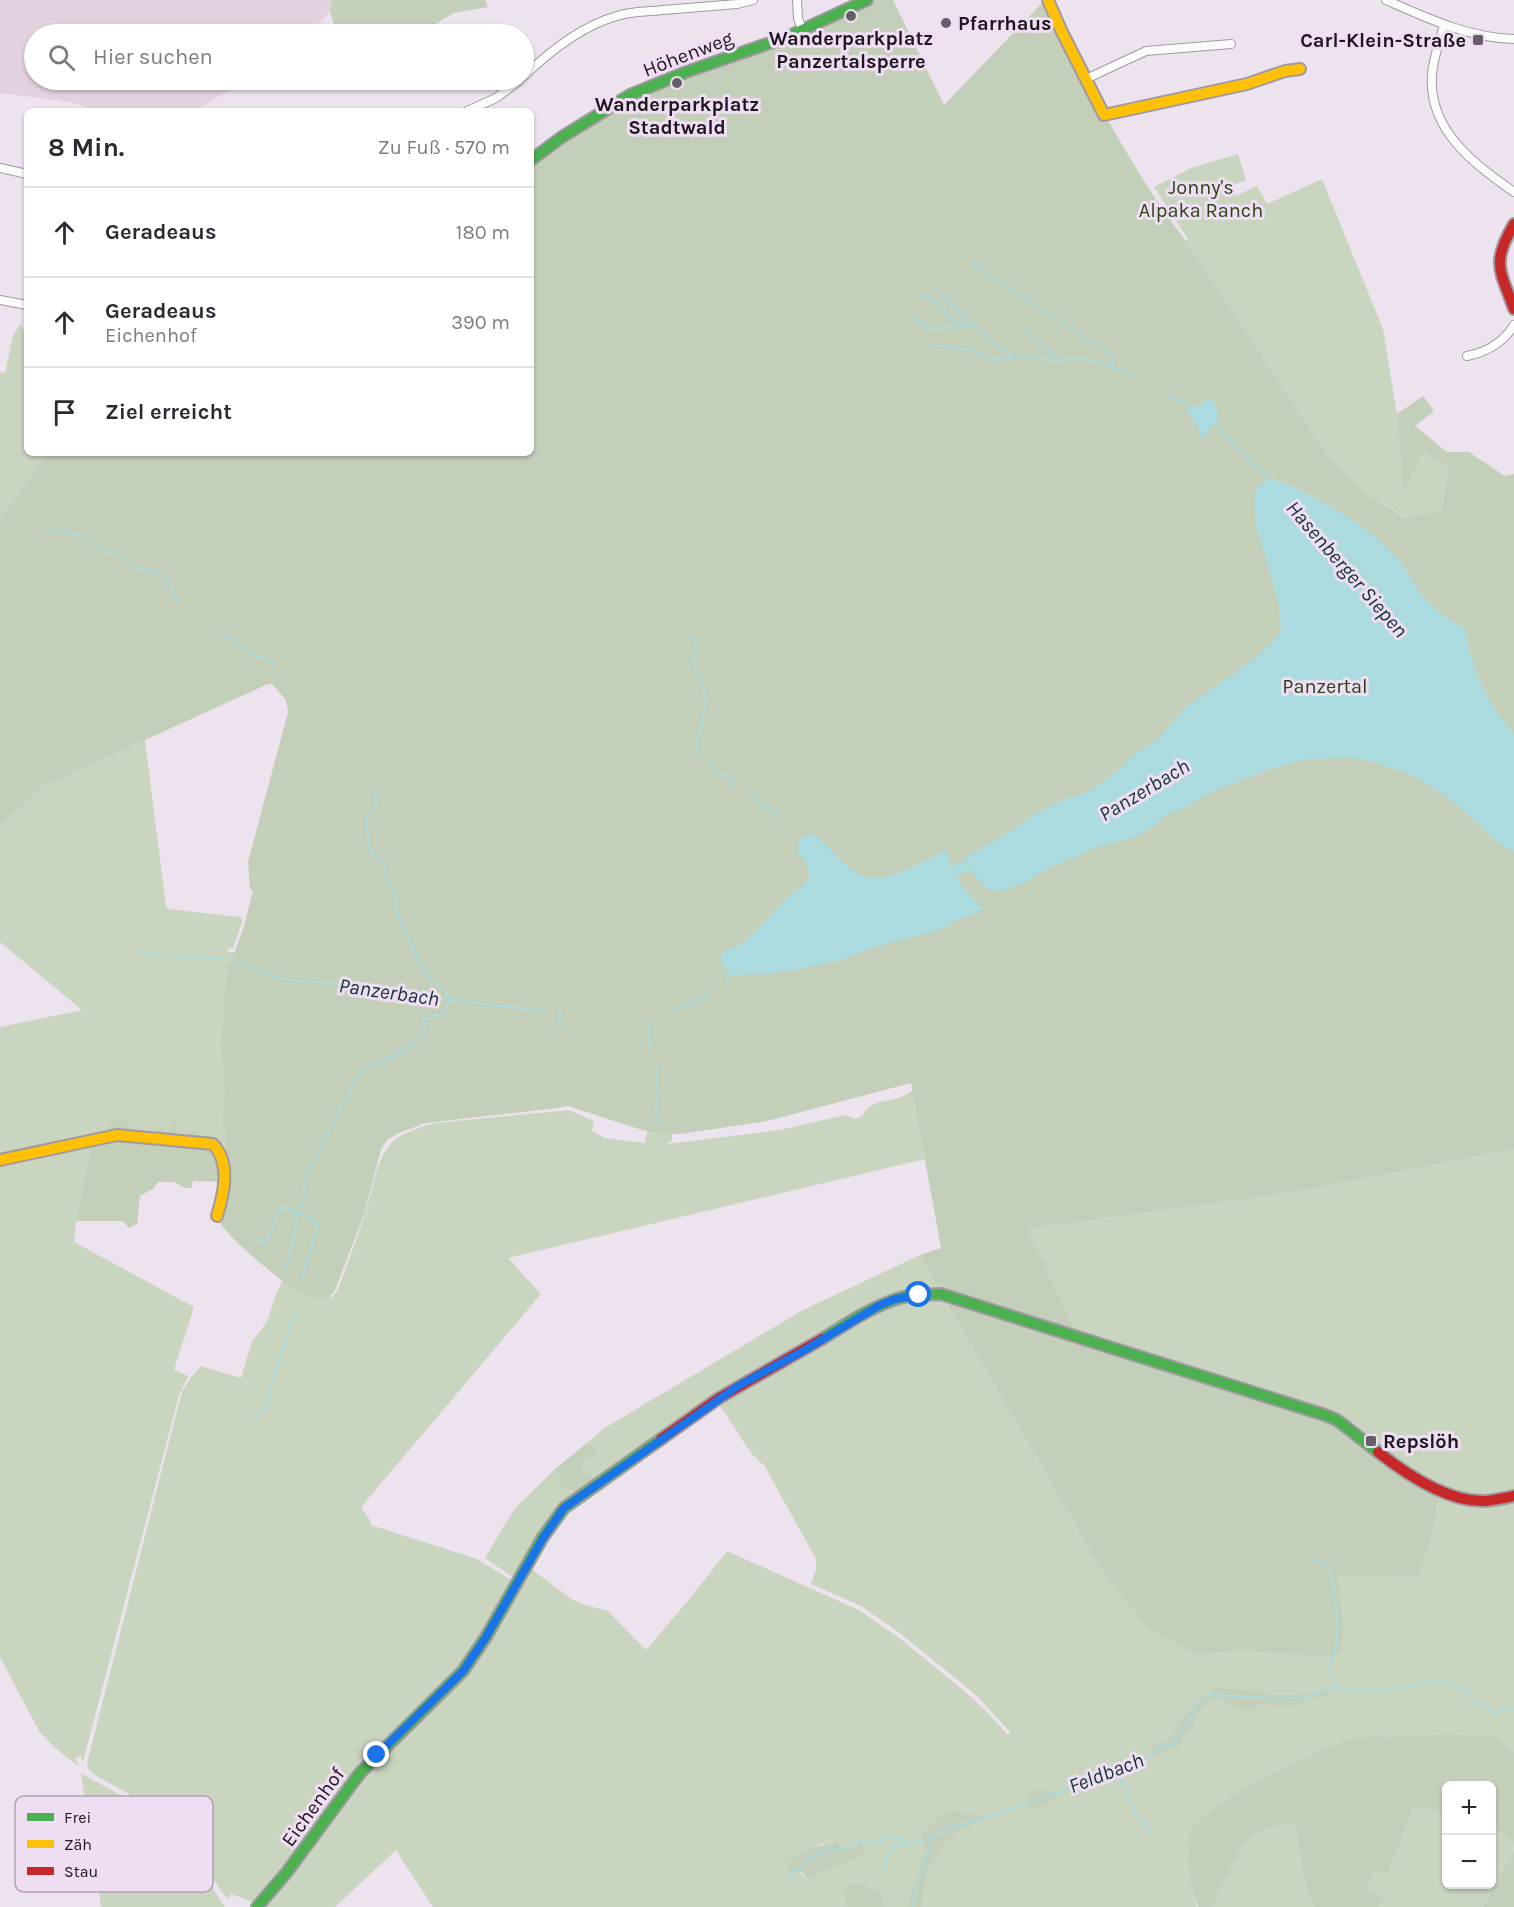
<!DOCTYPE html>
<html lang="de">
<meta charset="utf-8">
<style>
body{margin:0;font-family:Karla,sans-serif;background:#f2f2f3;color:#2b2b33}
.controls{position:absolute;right:18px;bottom:18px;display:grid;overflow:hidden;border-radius:9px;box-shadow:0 2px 4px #0004}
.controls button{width:54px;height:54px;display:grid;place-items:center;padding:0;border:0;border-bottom:2px solid #e1e1e2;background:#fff;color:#2b2b33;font:30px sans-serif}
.stop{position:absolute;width:18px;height:18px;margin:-14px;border:4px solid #1a73e8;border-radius:50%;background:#fff}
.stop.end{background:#1a73e8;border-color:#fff;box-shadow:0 2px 6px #0008}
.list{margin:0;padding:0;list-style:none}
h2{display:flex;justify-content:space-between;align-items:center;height:78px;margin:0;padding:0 24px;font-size:26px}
h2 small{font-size:20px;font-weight:400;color:#7c7c81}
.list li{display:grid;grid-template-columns:39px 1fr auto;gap:18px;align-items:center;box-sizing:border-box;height:90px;padding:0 24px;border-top:2px solid #e1e1e2}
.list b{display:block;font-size:22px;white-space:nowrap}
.list p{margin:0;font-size:20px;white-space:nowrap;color:#7c7c81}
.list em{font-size:20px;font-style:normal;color:#7c7c81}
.icon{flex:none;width:33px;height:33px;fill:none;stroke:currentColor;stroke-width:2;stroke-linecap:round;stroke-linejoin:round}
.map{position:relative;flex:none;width:1514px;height:1907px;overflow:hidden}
.search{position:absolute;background:#fff;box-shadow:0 2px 4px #0004;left:24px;top:24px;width:510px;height:66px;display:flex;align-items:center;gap:15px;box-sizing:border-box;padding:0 21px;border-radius:33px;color:#7c7c81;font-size:22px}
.panel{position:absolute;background:#fff;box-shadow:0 2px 4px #0004;left:24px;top:108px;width:510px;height:348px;border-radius:9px}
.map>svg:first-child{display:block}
.industrial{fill:#e2d2df}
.green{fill:#cad5c0;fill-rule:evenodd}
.forest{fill:#c4cfba}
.water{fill:#acdbdf}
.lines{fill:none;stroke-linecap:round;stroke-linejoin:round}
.stream{stroke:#acdbdf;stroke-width:2}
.street-casing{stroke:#a099a1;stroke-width:10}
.fast-casing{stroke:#a099a1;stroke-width:14}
.slow-casing{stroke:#a099a1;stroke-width:14}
.jam-casing{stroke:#a099a1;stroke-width:14}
.street{stroke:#fcfbfc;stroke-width:8}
.fast{stroke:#4caf50;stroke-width:10}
.slow{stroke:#ffc107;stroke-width:10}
.jam{stroke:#c62828;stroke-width:10}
.route{stroke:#1a73e8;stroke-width:8}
.poi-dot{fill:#655e66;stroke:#efdef3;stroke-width:2}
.labels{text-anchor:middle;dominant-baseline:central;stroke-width:6;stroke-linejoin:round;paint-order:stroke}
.poi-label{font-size:20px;font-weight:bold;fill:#1c161d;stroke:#efdef3;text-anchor:start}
.street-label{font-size:20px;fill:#1c161d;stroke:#efdef3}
.park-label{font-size:20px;fill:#2a4311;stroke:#efdef3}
.water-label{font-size:21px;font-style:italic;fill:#123536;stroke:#efdef3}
.key{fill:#efdef3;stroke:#b0a2b3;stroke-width:1.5}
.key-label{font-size:16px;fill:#1c161d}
</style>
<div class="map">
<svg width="1514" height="1907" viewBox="0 0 1514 1907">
<rect width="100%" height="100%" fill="#ece3ee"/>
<path class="industrial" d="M0,0H332L330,12L309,34H34V80H246L194,111H101L70,102L0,93Z"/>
<path class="green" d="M1238,154L1246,180L1231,186L1236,196L1257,186L1267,204L1322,179L1383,329L1397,414L1403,491L1424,451L1448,469L1441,510L1407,518L1369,496L1328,456L1186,241L1188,239L1154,187L1191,168Z
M21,324L27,338V453H47L0,519V372L5,373L13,335Z
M1191,482L1373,516L1503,721L1514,733V880L671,1101L672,1141L667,1144L780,1130L845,1115L856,1119L862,1116C873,1095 896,1105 913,1090L925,1159L508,1258L541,1294L361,1507L370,1520L371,1525L477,1559L515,1582L472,1655L397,1733L256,1903L231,1894L227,1899C206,1870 187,1839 160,1816C140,1798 115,1787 93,1774L89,1770L87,1763L182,1391L191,1377L201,1366L241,1378L252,1341L267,1322L276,1294L285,1276L228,1160L224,1145L211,1140L180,1138L176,1134H104L0,1158V1027L82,1010L0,942V825L44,786L145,740L166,906L168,909L241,917L240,919H243L233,948H229L227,952H246ZM647,1082L651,1103L645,1143L605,1138L592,1131L594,1121L569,1110L435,1123C423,1126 400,1134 392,1142C375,1162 375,1182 367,1206C361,1227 353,1248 346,1268C341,1279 339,1294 328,1300L335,1290L364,1214L381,1149L387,1140L396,1134L425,1123L559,1108Z
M92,1142L76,1221L74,1242L194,1307L174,1370L188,1376L179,1395L83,1762L80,1756L75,1759L79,1765H77L54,1747L39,1731L0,1657V1163Z
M1514,1149V1494L1476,1498L1416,1476L1349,1422L1329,1411L1074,1329L1028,1229L1290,1193Z
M920,1255L940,1292L871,1306L571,1498L514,1578L485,1558L515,1508L555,1469L559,1475V1480L582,1472L580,1468L585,1461L595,1455L594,1445L587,1443L603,1429L801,1311Z
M943,1298L1104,1574L1196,1655L1243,1651L1336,1657L1343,1615L1336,1574L1417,1577L1431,1540L1439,1499L1437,1492L1514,1499V1753L1499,1738L1322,1750L1260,1779L1220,1804L1190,1884L1197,1907H922L928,1867L938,1855L941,1845L952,1839L958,1831L980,1822L979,1813L965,1814L955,1810L925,1847L907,1907H885L880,1891L857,1882L844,1897L847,1907H433L396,1850L335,1907H260L349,1791L457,1681L530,1568L570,1598L582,1604L608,1611L646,1650L687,1602L727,1551L859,1610L898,1637L963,1690L986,1711L1008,1735L1010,1732L976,1695L897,1631L861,1606L811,1584L816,1570V1559L764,1465C744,1451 735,1422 717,1404L870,1313L899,1301ZM1216,1687L1234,1690L1258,1689C1270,1700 1310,1693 1325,1688L1275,1706L1261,1704L1236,1708L1227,1701L1217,1698L1210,1701L1198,1713L1193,1728L1184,1736L1179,1747L1164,1751L1154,1758L1151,1748L1171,1736L1176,1726L1185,1715L1199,1700ZM837,1842L849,1848L859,1844L807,1879L789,1861L821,1844Z
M77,1771L137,1804L166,1827L197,1864L225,1907H101L81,1774Z
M1414,1807L1446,1812V1884H1492V1826L1514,1843V1851L1482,1907H1379L1382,1897L1367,1890L1373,1873H1388Z
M1295,1823L1303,1876L1314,1907H1212L1241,1846L1260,1831Z"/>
<path class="forest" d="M332,0H485L488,7L454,13L418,34H337L330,12Z
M867,0H893L944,105L1045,0C1088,83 1129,167 1186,241L1328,456L1369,496L1406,518L1441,510L1448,469L1424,451L1403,492L1397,414L1423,396L1434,411L1415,426L1447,452H1469L1505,476L1514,474V733C1486,703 1472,669 1465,629C1447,619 1431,608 1419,591C1413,582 1409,572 1403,564C1375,529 1315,494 1273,479L1265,481L1256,525L1278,601L1281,626L1279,635L1254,659L1186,707L1159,738L1133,755L1120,768L1101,783L1087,792L1063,800L1032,816L967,860L951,867L946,850L896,874L875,878L858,874L827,847L820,839L806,835L800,841L801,857L809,868V874L805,885L793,893L752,934L739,944L727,950L735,974H769L835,962L878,946L937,931L962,918L978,913L972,898L955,876L970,870L987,889L999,892L1013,886L1024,884L1044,871L1072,858L1098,847L1136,837L1155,825L1166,815L1182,809L1212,792L1265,771L1305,759L1351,758L1370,761L1401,771L1421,780L1453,801L1496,841L1514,853V1149L1290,1193L1028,1229L1079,1339L1336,1424L1437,1492L1439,1499L1431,1540L1418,1577L1337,1575C1341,1601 1348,1633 1336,1657L1243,1651L1196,1655L1150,1629L1104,1574L941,1294L920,1255L941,1248L911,1083L767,1121L681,1134H663L642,1130L568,1106L425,1123L396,1134L387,1140L381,1149L364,1214L335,1290L328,1299C318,1299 310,1298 301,1293C286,1286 218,1231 217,1216C217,1205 226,1192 227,1180C229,1162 226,1143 225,1125L223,1124L225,1082L222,1063L221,1042L227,974L244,926L253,891L250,889L248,862L288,712L286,700L272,684H268L44,786L0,825V519L47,453H531V160L597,114Z
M116,1120L127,1122L133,1133L154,1134L156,1128H162L167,1133L170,1132L171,1125L176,1120L178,1122V1125L175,1128L180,1138L189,1139L191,1132L195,1129L199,1132V1139C218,1152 220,1159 222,1182L193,1181L192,1188H185L174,1182H158L154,1188L140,1196L137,1224L129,1228L123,1221H76L92,1142L104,1134L109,1125Z
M587,1443L594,1445L596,1451L595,1455L585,1461L581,1468L582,1472L589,1474L592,1478C584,1492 574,1492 561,1487L559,1475L555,1469Z
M1216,1687L1234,1690L1258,1689C1270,1700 1311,1693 1326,1688L1330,1690V1694L1327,1697L1310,1698L1295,1706H1275L1261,1704L1252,1710L1236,1708L1227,1701L1217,1698L1210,1701L1198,1713L1193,1728L1184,1736L1179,1747L1164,1751L1153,1759L1151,1748L1171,1736L1176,1726L1185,1715L1199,1700Z
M1452,1734L1499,1738L1514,1753V1843L1492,1826V1786H1446V1812L1414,1807L1388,1873H1373L1367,1890L1383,1897L1379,1907H1314L1303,1876L1295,1823L1260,1831L1241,1846L1212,1907H1198L1190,1884L1188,1839L1194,1825L1220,1804L1260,1779L1322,1750L1354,1738Z
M1044,1789L1054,1794L1055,1796C1049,1806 1039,1808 1028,1807V1795L1030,1790Z
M955,1810L965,1814L979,1813L982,1816L980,1822L958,1831L952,1839L942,1845L938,1855L928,1867L922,1907H907L925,1847L921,1837L940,1816Z
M837,1842L849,1848L860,1844L864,1847L865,1853L857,1858L807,1879L802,1872L791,1871L787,1869L789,1861C805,1851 818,1844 837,1842Z
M1514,1851V1907H1482Z
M857,1882L880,1891L885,1907H847L844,1897V1889L848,1885Z"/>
<path class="water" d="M1209,400H1213C1219,413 1222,416 1212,426C1209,430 1207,435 1204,439L1200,436C1200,425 1192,420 1187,410Z
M1273,479C1315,494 1375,529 1402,564C1409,572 1413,582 1419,591C1431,608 1447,619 1465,629C1472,669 1486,703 1514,733V853L1496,841L1453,801L1421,780L1401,771L1370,761L1351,758L1306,759L1265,771L1212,792L1182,809L1166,815L1155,825L1136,837L1098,847L1072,858L1044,871L1024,884L1013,886L999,892L987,889L970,870L957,875L955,876L972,898L983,908L978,913L962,918L937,931L878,946L835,962L769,974L731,975L727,973L721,960L722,953C727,950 734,948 739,945C760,932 774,908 794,892C801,887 808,885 809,875C811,859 789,856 802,837C806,835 808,834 811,834C819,835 823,843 829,848C841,861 855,877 874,878C894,879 928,859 947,850L951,867L967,860V856L1008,833L1032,816L1063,800L1087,792L1101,783L1120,768L1133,755L1159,738L1186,707L1254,659L1279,635L1281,626L1278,601L1256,525L1254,494L1259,486L1265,481Z"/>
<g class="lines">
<path class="stream" d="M976,260L974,265L1109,353L1114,364L1111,365
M936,290L973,325L1011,356
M922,292L943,307L948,316L960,325
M913,318L933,329L973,325
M1024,331L1062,361
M931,345L968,349L994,360L1006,359L1017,356L1062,361C1088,353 1112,366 1135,378
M1168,396L1193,407
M1214,423L1271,482
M45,531L56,532L60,530L83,537L108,553L118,554L134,567L158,573L165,577L166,582L172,587L173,591L178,600
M689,636L694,638L696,640L694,642L695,646L693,662L707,698L696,747L699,754
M222,637L230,636C236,645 244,646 250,654C262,659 268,654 275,668
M706,762L713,767L719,775H725L728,779L733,777L735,787
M374,790L377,806L367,816C367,830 366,855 382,860L385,865L386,875L396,896L395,905L398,915L420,965L433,981L455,1001
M748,793L753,795L761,806L767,805L780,817
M140,950L148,954L161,955
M169,955L221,959
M235,965L242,963L280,979L372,987L381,993L546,1011
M727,983L733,973
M674,1010L708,995L711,989
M559,1011L561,1013L558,1020L559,1025H562
M650,1020L649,1035L651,1048
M656,1068L658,1097L655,1112L660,1119V1126
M313,1162L342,1105L350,1095L349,1088L365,1069L371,1065L384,1061L399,1054L423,1035L426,1029L423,1019H432L434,1015L442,1017L449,1001
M256,1241H267L279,1210L284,1207L298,1213L290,1255L283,1271
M302,1278L318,1224L317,1221L298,1213L306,1196L307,1193L303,1190L310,1166
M255,1418L267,1405L272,1381L284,1348L290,1325L294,1314
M1313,1561L1324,1563L1330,1568C1335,1607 1345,1631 1329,1669L1337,1688
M1261,1697L1271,1700L1307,1697L1327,1689L1337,1688L1353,1690L1390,1689L1402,1685L1406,1687L1430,1681L1435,1683L1440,1682L1453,1684L1455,1687L1468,1690L1472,1699L1480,1702L1492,1712H1496L1507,1708L1514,1709
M1118,1771L1136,1813L1146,1828H1149L1151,1832
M883,1868L885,1860L895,1845H904L931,1838
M789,1878L795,1874V1871L798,1870L807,1860L826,1850L829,1851L848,1847L859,1842L867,1841L875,1842L890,1837L899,1838L909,1844
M913,1907L916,1887L933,1835L944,1832L946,1829L979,1820L1050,1795L1051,1793H1058L1113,1771L1143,1763L1166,1743L1171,1746L1174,1745L1176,1736L1182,1732L1184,1726L1192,1718L1195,1706L1209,1695L1258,1697"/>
<defs>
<path id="street" d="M797,0L798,18L802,30
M1386,0C1427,18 1469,38 1514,39
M1444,25C1440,41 1433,58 1432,75C1428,130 1474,164 1514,192
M524,76C550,51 581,26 617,16C632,11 647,12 663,10C688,8 712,6 737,4L753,0
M1086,79L1146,51L1231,44
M467,111L496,98L520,80
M0,168L27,174
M0,300L27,305
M1467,356C1487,352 1503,343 1514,325"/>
<path id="fast" d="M531,160L562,137L630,95L686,72L787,37L867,0
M822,1339C845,1325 868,1309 894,1300C908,1294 926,1295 941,1294L1325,1415L1337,1420L1378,1452
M257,1907L287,1872L360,1773L463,1671L486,1637L543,1537L564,1508L661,1439"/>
<path id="slow" d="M1048,0L1061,30L1104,115L1247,84L1285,71L1300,69
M0,1160L117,1135L213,1144C231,1163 224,1193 217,1216"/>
<path id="jam" d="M1514,224C1491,263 1500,270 1514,309
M661,1439L719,1398L822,1339
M1378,1452C1406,1474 1448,1503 1486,1501C1495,1500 1505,1498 1514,1496"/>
</defs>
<use href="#street" class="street-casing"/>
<use href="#fast" class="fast-casing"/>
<use href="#slow" class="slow-casing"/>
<use href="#jam" class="jam-casing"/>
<use href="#street" class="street"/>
<use href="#fast" class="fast"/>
<use href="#slow" class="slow"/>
<use href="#jam" class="jam"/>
</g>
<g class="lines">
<path class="route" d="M377,1755L463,1671L486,1637L543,1538L564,1508L738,1386L803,1351L880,1305L895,1299L919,1295"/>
</g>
<g class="poi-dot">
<circle cx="851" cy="16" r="6"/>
<circle cx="946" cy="23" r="6"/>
<rect x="1472" y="34" width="12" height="12" rx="3"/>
<circle cx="677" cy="83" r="6"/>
<rect x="1365" y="1435" width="12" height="12" rx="3"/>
</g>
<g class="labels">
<g class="poi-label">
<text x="958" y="23">Pfarrhaus</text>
<text x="851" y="38" text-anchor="middle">Wanderparkplatz<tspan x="851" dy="23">Panzertalsperre</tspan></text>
<text x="1466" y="40" text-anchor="end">Carl-Klein-Straße</text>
<text x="677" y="104" text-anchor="middle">Wanderparkplatz<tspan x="677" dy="23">Stadtwald</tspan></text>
<text x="1383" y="1441">Repslöh</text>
</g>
<g class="street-label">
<text transform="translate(688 54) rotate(-21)">Höhenweg</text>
<text transform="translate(313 1807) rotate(-54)">Eichenhof</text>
</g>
<g class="park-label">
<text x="1201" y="187">Jonny's<tspan x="1201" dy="23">Alpaka Ranch</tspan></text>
<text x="1325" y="686">Panzertal</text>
</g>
<g class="water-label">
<text transform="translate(1347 569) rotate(49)">Hasenberger Siepen</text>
<text transform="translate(1144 790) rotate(-31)">Panzerbach</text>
<text transform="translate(389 992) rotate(8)">Panzerbach</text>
<text transform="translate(1106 1773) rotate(-21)">Feldbach</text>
</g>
</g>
<rect x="15" y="1796" width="198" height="96" rx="9" class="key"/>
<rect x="27" y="1813" width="27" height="8" fill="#4caf50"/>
<rect x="27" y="1840" width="27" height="8" fill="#ffc107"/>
<rect x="27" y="1867" width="27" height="8" fill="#c62828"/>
<g class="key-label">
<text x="64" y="1823">Frei</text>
<text x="64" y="1850">Zäh</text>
<text x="64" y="1877">Stau</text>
</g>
</svg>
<div class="controls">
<button>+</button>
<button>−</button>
</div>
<div class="stop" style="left:919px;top:1295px"></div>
<div class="stop end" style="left:377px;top:1755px"></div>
<div class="search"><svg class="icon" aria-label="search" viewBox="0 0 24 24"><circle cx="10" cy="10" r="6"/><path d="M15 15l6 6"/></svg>Hier suchen</div>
<section class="panel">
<h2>8 Min.<small>Zu Fuß · 570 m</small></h2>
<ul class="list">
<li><svg class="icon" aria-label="ahead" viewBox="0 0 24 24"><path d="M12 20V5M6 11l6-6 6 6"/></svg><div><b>Geradeaus</b></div><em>180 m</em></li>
<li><svg class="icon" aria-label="ahead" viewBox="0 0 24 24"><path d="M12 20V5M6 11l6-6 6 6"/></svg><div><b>Geradeaus</b><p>Eichenhof</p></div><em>390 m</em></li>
<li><svg class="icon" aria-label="arrive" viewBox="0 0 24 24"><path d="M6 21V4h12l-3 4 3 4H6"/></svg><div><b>Ziel erreicht</b></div></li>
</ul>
</section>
</div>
